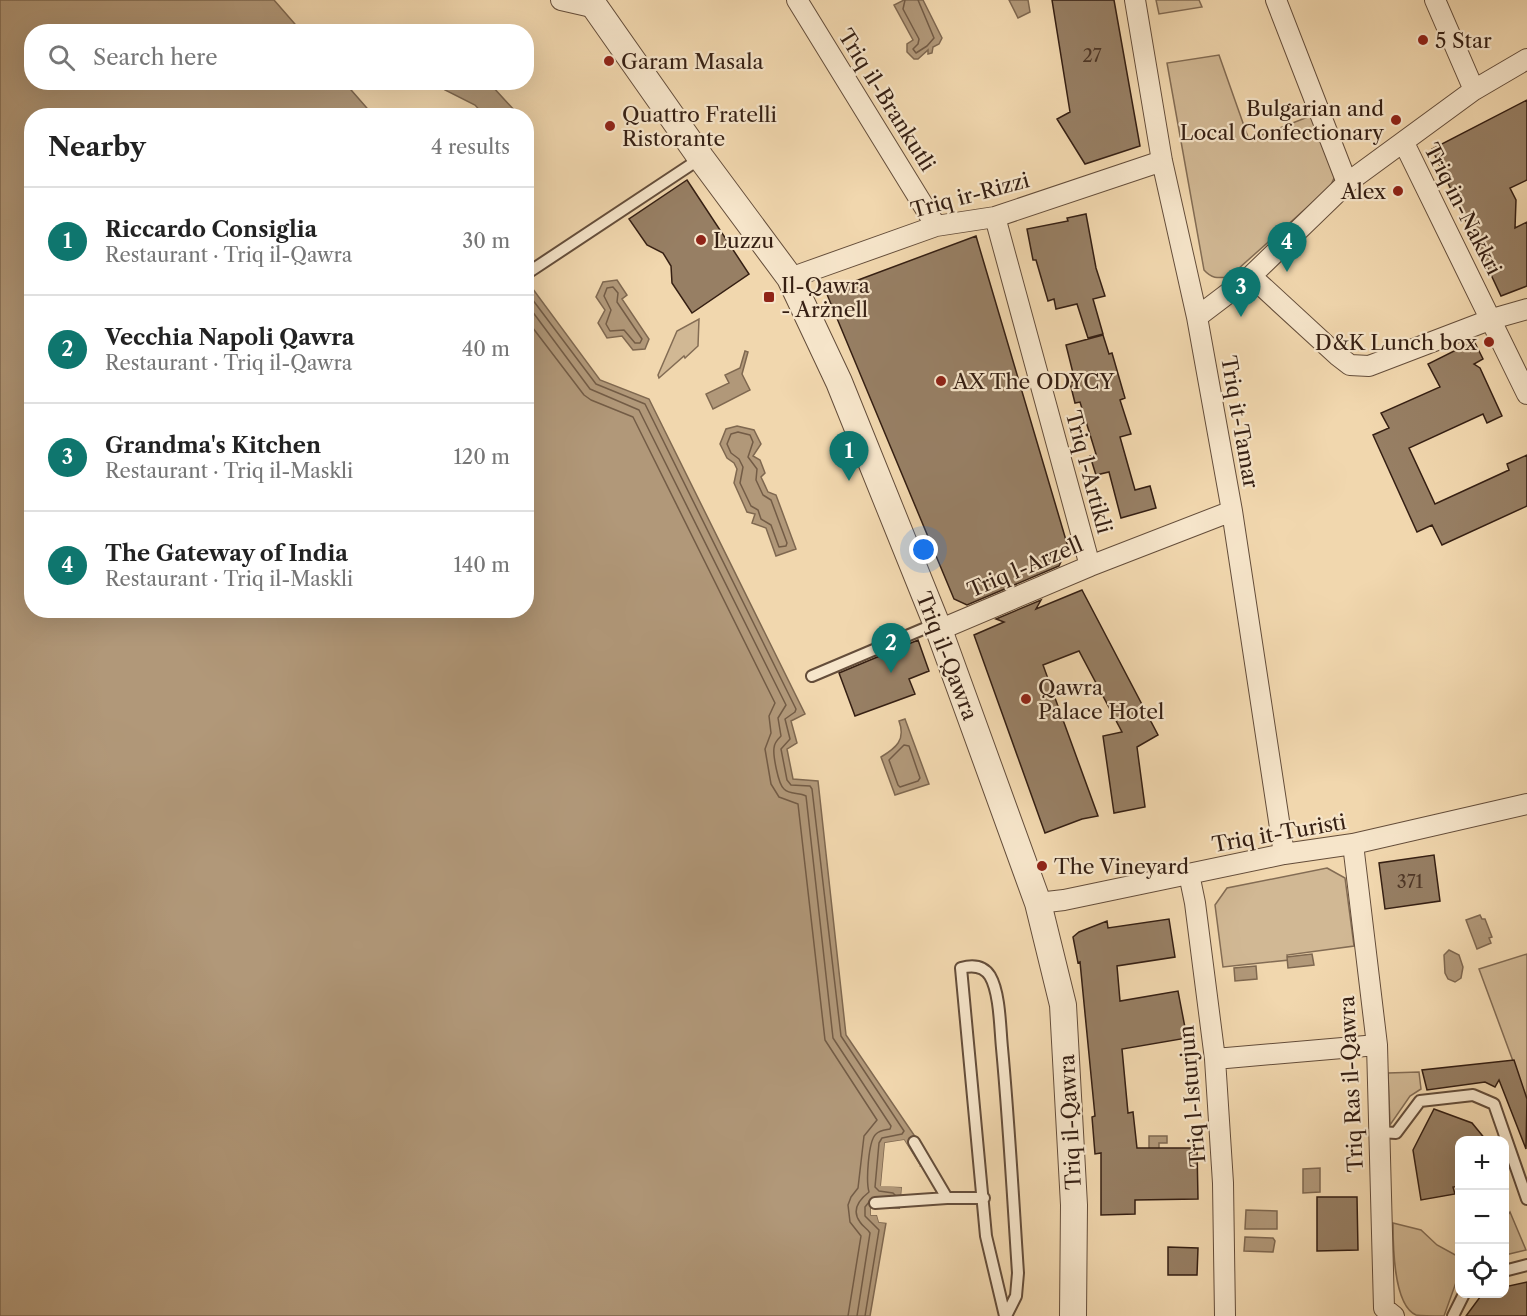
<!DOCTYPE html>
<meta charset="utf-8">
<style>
body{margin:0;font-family:"Libre Caslon Text",serif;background:#f2f2f2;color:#222}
.controls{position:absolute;right:18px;bottom:18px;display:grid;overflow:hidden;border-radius:12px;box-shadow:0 6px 24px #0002}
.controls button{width:54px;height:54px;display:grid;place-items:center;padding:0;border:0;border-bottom:2px solid #e0e0e0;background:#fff;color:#222;font:30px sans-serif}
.you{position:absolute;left:924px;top:550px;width:21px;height:21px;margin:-15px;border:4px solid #fff;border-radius:50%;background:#1a73e8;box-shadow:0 0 0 9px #1a73e833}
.badge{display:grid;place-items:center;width:39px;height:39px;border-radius:50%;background:#0f766e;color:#fff;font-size:20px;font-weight:700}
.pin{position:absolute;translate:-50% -50px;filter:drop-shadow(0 2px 3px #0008)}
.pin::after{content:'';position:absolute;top:32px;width:21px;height:18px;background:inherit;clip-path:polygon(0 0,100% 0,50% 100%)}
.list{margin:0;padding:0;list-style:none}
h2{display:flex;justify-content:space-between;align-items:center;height:78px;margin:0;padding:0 24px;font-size:26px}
h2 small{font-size:20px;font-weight:400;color:#767676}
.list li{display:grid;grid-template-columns:39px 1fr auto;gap:18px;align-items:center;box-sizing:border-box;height:108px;padding:0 24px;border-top:2px solid #e0e0e0}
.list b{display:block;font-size:22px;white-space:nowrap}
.list p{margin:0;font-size:20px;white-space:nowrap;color:#767676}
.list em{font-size:20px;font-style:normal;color:#767676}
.icon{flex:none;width:33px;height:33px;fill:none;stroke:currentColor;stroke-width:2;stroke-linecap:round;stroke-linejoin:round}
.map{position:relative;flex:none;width:1527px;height:1316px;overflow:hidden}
.search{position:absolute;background:#fff;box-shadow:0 6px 24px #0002;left:24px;top:24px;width:510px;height:66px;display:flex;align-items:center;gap:15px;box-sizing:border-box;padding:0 21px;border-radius:24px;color:#767676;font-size:22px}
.panel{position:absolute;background:#fff;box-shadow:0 6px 24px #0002;left:24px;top:108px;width:510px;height:510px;border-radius:24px}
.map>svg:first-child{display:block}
.green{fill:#d1b894;stroke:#836c54;stroke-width:1.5}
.water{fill:#b19879;stroke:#7f6850;stroke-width:1.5}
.pier{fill:#f1d7ae}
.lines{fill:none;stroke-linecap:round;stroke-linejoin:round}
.shore{stroke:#735c46;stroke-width:1.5}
.building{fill:#977f64;stroke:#351f13;stroke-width:1.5}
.service-casing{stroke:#644d3a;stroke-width:14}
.minor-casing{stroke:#644d3a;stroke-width:22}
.tertiary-casing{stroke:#644d3a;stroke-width:28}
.service{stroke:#f6e5ca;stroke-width:10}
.minor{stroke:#f6e5ca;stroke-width:20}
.tertiary{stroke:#f6e5ca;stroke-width:26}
.poi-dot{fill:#8f2418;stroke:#f6e5ca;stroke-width:2}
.labels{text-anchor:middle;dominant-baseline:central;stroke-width:4.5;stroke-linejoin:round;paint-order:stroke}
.number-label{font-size:18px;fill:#4e3727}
.poi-label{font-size:21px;fill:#351f13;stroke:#f6e5ca;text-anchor:start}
.street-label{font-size:21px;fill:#351f13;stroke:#f6e5ca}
</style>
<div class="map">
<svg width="1527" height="1316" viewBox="0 0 1527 1316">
<rect width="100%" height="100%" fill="#f1d7ae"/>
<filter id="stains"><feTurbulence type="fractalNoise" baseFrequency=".00333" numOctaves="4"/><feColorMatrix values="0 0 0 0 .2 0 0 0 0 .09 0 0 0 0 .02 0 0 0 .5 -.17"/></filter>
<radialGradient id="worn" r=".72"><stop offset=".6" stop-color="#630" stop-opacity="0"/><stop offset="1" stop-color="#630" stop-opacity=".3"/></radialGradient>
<path class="green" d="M1156,0H1199L1202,7L1159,14Z
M1219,55L1249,140L1313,115L1335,176L1330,187L1229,277C1218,278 1212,279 1204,270L1167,63Z
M699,319L698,346L685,358L684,356L659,378L658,375L677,331Z
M1327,868L1345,878L1354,946L1287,955L1289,960L1223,967L1215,905L1227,888Z
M1527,954V1099L1479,969Z
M1419,1072L1421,1089L1410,1096L1390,1125L1388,1073Z
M1510,1212L1526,1250L1505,1255V1219Z
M1393,1223L1421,1230L1437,1245L1459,1257V1274L1444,1316C1436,1316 1423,1316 1416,1315C1393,1305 1393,1244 1393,1223Z"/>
<path class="water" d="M0,0H274L301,31L32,32V82L345,83L373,115L32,116V610H526L527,281L600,380L649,399L805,714L791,721L797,743L787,749L793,779L818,781L846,1035L931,1160L920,1166L904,1140L885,1143L881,1185L902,1187L900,1209L871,1207V1215H877L879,1222L886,1223L870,1316H0Z
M904,0H923L942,38L939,44L933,47L932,53L928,54V50L918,59H914L907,52V44L913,40L894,5Z
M1009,0H1028L1030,12L1018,18Z
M449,83H486L491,85L515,111L510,115H484L475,105L445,90Z
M617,280L627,295L622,299L649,339L645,349L633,350L622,336L607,338L598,323L605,310L596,297L603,282Z
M745,351L748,352L742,374L750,390L713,409L706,394L729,383L725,375L740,368Z
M737,426L754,430L761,444L753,456L760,460L765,473L761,477L768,492L776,495L796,549L776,556L766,528L752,523L755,514L747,512L734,483L737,469L734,463L727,458L720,444L726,429Z
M905,719L929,784L895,795L881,757C896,748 906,740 899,721Z
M1480,915L1482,919H1485L1492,937L1489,938L1491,943L1477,949L1466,920Z
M1449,950L1459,955L1463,967L1461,978L1455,982L1448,979L1445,973L1444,955Z
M1312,954L1314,965L1288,968L1287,957Z
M1256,966L1257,979L1235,981L1234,968Z
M1149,1136H1167V1143H1159V1160H1149Z
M1320,1168V1192L1303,1193V1169Z
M1246,1210L1277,1211V1229H1245Z
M1245,1237L1273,1238L1275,1241L1273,1252L1244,1251Z"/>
<path class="pier" d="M904,1140L920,1166L917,1168L902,1143L888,1146L884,1183L904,1186L902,1210L900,1212L874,1210V1212L879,1213L881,1219L887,1220L889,1223L879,1222L877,1215H871V1207L900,1209L902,1187L881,1186L885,1143Z"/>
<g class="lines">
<path class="shore" d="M905,0L903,9L919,39L918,44L913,49L916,53L927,46L934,38L918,0
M613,287L618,293L617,302L642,339L640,343H635L624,330L610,331L606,324L611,310L604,296L607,288Z
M526,291L596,384L645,404L796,709L795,712L785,719L790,739L781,749L787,780L791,785L810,786L812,789L841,1036L904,1131L902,1134L882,1138L879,1143L875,1187L879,1191L893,1193L895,1195
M526,303L590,389L639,410L786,705L778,718L781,736C778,739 774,743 774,748C773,755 778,784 784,789C790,795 799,792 806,796L833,1038L891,1126L890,1129C885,1130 880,1130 876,1134C868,1141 866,1182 869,1192C860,1199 851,1210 860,1222C863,1227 867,1228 870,1233L857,1316
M526,319L584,395L591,400L633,417L775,703L769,716L771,733L765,749L771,784L779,797L798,804L825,1040L877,1120L864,1136L858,1188L851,1197L848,1205L850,1222L861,1236L848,1316
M738,432L750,435L753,442L748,457L757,469L756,480L763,495L771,500L787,543L786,546L779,547L771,525L761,519L758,510L751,506L740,483L743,467L739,459L731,453L727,444L731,434Z
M904,745L909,746L920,778L918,781L900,787L898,785L889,760Z
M865,1316L879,1230L865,1216V1207L869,1202"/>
</g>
<path class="building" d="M1052,0H1114L1140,146L1085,164L1057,119L1070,112Z
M1527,100V180L1510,188L1516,200L1515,228L1527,222V286L1501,296L1432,149Z
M687,180L749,274L692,313L672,283L671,266L663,253L647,245L629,219Z
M1086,214L1096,268L1105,296L1093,299L1103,334L1088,338L1077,304L1056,309L1054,299L1048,301L1036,260H1033L1027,229L1068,221L1067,218Z
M976,236L1068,547L1059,566L967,605L954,599L826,292Z
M1103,335L1109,354L1112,353L1125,398L1120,400L1131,434L1120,437L1135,490L1150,486L1156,508L1121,518L1109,472L1096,475L1090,456L1096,454L1080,402L1075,403L1070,383L1075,381L1066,345Z
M1474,341L1483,359L1474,364L1480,368L1502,416L1487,423L1483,414L1409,448L1435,504L1509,470L1507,464L1527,455V506L1442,545L1432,525L1417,532L1373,435L1389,428L1381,413L1440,387L1428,364Z
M1082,590L1158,735L1137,747L1145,807L1114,813L1103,736L1122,732L1079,651L1043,665L1098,816L1082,819L1045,833L974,635L1004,622L996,619L1041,600L1036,609Z
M918,640L929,671L909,679L915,694L855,716L839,673Z
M1434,855L1440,901L1385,909L1379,863Z
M1169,919L1175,957L1117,966L1120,1001L1178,991L1187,1038L1122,1049L1128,1113L1133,1112L1137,1148H1197L1198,1199L1135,1200V1214L1101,1215V1153L1095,1154L1092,1117L1095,1116L1080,962L1078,963L1073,937L1079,932L1107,921L1108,928Z
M1514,1060L1527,1099L1526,1149L1499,1080L1495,1087L1485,1082L1427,1090L1422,1070Z
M1434,1109L1472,1123L1486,1140H1460V1186L1453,1187L1455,1194L1421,1200L1413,1150Z
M1317,1197H1357L1358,1250L1317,1251Z
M1168,1247L1198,1248L1197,1275H1168Z
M1527,1282V1316H1466L1483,1293H1504V1287Z"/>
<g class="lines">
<defs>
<path id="service" d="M526,274L701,158
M812,676L935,624
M1379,1132L1396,1133L1420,1101L1473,1095L1494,1104L1527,1199
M914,1142L947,1198
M875,1203L947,1198H984
M1504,1271L1527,1265
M1005,1316L986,1236L961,968C972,965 983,965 990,976C1000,993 1000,1028 1002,1048C1009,1123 1013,1198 1018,1273L1016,1296L1006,1316
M1453,1316L1464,1294"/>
<path id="minor" d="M561,0L596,8
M797,0L936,226
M1135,0L1162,161L1197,317L1232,511L1284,854
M1276,0L1347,183
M1435,0L1474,90
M1404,143L1527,394
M995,217L1090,566
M1251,276L1337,355L1350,365L1369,366L1492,319L1527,309
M790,278L936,226L995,217L1162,161
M1197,317L1251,276L1347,183L1474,90L1527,59
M939,630L1090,566L1232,511
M1353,844L1377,1045L1384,1308L1394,1316
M1189,874L1195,903L1215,1059L1223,1183L1225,1316
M1038,903L1064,900L1284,854L1353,844L1527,804
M1215,1059L1377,1045"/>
<path id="tertiary" d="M590,0L701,158L790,278L839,382L939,630L1038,903L1063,1005L1074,1205L1073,1316"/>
</defs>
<use href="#service" class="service-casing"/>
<use href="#minor" class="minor-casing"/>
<use href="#tertiary" class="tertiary-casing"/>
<use href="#service" class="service"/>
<use href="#minor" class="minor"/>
<use href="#tertiary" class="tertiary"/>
</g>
<g class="poi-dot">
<circle cx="1423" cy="40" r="6"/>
<circle cx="609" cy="61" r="6"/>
<circle cx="1396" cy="120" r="6"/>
<circle cx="610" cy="126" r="6"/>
<circle cx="1398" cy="191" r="6"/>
<circle cx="701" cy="240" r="6"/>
<rect x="763" y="291" width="12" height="12" rx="3"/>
<circle cx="1489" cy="342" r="6"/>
<circle cx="941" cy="381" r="6"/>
<circle cx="1026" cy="699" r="6"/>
<circle cx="1042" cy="866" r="6"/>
</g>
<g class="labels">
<g class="number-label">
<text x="1092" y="56">27</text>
<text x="1410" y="882">371</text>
</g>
<g class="poi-label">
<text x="1435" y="40">5 Star</text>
<text x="621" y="61">Garam Masala</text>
<text x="1384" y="108" text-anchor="end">Bulgarian and<tspan x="1384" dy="24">Local Confectionary</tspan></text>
<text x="622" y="114">Quattro Fratelli<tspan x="622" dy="24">Ristorante</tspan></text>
<text x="1386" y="191" text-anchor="end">Alex</text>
<text x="713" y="240">Luzzu</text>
<text x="781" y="285">Il-Qawra<tspan x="781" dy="24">- Arżnell</tspan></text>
<text x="1477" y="342" text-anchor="end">D&amp;K Lunch box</text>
<text x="953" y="381">AX The ODYCY</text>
<text x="1038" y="687">Qawra<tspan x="1038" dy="24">Palace Hotel</tspan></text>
<text x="1054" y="866">The Vineyard</text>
</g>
<g class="street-label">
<text transform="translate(887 100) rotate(58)">Triq il-Brankutli</text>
<text transform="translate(970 195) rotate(-15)">Triq ir-Rizzi</text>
<text transform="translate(1463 209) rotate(63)">Triq in-Nakkri</text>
<text transform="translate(1240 422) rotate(80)">Triq it-Tamar</text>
<text transform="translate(1089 472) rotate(75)">Triq l-Artikli</text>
<text transform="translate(1025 567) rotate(-23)">Triq l-Arzell</text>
<text transform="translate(947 656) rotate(69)">Triq il-Qawra</text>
<text transform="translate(1279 833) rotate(-10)">Triq it-Turisti</text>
<text transform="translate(1351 1084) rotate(-93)">Triq Ras il-Qawra</text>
<text transform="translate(1192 1096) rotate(-95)">Triq l-Isturjun</text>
<text transform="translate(1070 1122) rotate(-93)">Triq il-Qawra</text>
</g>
</g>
<rect width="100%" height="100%" filter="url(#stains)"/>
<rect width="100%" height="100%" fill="url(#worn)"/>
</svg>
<div class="controls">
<button>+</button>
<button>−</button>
<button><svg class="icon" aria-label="locate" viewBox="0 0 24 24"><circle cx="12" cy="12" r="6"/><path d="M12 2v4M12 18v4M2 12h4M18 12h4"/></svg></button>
</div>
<div class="you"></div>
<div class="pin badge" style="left:849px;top:481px">1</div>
<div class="pin badge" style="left:891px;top:673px">2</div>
<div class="pin badge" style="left:1241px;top:317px">3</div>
<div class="pin badge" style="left:1287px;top:272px">4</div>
<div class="search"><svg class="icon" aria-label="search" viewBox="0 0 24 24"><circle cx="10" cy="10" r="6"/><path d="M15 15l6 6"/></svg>Search here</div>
<section class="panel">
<h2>Nearby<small>4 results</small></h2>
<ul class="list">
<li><span class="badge">1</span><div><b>Riccardo Consiglia</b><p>Restaurant · Triq il-Qawra</p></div><em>30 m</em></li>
<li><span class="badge">2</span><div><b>Vecchia Napoli Qawra</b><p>Restaurant · Triq il-Qawra</p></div><em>40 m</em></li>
<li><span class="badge">3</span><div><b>Grandma's Kitchen</b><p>Restaurant · Triq il-Maskli</p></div><em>120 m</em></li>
<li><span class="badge">4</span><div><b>The Gateway of India</b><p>Restaurant · Triq il-Maskli</p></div><em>140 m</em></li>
</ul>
</section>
</div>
